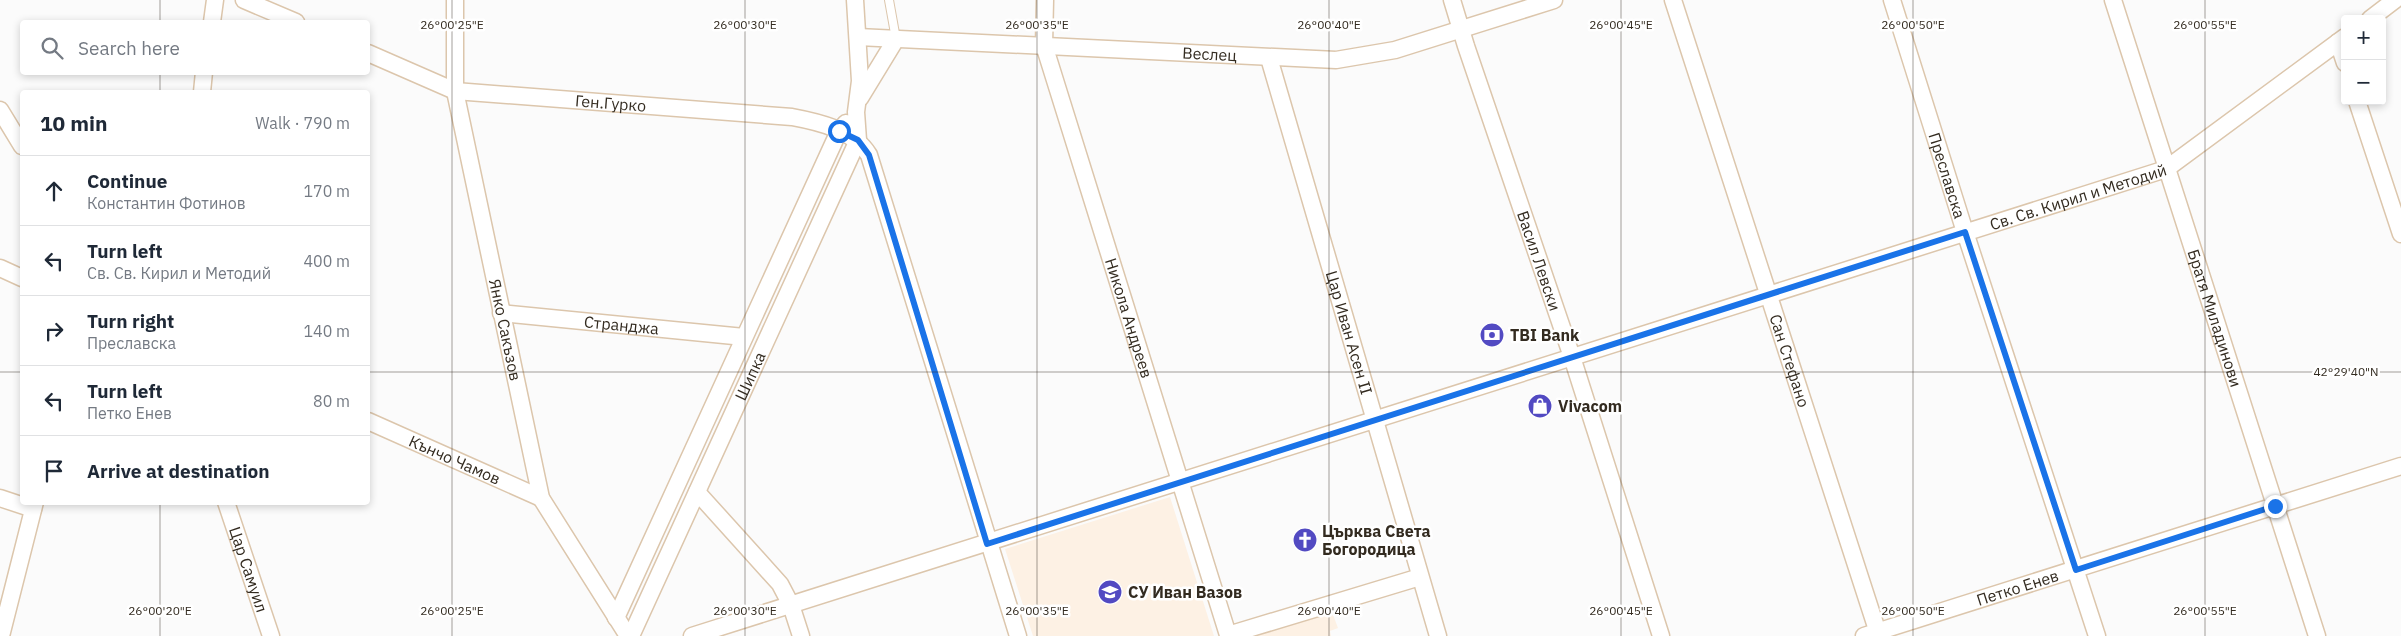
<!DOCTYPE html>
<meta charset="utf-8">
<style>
body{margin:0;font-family:"IBM Plex Sans",sans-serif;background:#f2f2f3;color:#1f2937}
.controls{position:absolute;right:15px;top:15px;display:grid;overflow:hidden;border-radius:5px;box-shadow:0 2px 8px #0003}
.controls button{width:45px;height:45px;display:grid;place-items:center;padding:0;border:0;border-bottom:1px solid #e0e1e3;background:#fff;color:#1f2937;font:25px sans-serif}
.stop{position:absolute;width:15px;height:15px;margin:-11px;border:4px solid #1a73e8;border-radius:50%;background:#fff}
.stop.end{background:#1a73e8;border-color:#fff;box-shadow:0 1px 5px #0008}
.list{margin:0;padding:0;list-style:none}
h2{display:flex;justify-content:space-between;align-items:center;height:65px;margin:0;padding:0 20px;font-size:21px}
h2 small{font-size:16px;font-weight:400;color:#747a83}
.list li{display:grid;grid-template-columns:32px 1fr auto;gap:15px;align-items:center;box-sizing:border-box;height:70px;padding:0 20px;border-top:1px solid #e0e1e3}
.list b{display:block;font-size:19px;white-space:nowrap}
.list p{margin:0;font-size:16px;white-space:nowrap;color:#747a83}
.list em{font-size:16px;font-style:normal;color:#747a83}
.icon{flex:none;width:28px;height:28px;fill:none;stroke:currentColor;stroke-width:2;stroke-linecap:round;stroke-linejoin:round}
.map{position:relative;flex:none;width:2401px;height:636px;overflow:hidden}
.search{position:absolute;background:#fff;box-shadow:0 2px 8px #0003;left:20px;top:20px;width:350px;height:55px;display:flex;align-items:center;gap:12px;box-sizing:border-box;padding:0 18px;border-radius:5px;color:#747a83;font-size:19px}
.panel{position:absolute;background:#fff;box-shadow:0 2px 8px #0003;left:20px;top:90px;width:350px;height:415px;border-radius:5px}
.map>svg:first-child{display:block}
.built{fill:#fdf1e4}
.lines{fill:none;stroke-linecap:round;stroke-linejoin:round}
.lane-casing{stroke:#dcc6ac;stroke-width:10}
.street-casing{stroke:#dcc6ac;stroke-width:19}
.lane{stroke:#fff;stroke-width:8}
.street{stroke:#fff;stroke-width:16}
.route{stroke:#1a73e8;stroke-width:6}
.ticks{fill:none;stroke:#332b20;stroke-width:1;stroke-opacity:0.45}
.labels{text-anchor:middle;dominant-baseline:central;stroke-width:5;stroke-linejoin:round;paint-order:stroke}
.street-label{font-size:16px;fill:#332b20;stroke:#fff}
.poi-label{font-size:16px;font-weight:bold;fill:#332b20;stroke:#fff;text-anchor:start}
.ticks-label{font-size:12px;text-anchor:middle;fill:#332b20;stroke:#fff;stroke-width:5;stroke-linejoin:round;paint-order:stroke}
</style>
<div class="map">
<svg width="2401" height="636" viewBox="0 0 2401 636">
<rect width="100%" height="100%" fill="#fbfbfb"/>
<path class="built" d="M1170,497L1214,636H1033L1005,549Z
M1332,612L1338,628L1330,631L1331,636H1256Z"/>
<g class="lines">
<defs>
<path id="lane" d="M889,0L896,39"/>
<g id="street">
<path d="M244,0L296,22"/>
<path id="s1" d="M455,0V91L541,498L628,636"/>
<path id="s2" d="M1045,0L1044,45L1228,635L1420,577"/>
<path id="s3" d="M1452,0L1466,46L1572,357L1661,636"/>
<path id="s4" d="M1673,0L1879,636"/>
<path id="s5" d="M1892,0L1965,232L2097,636"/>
<path id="s6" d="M2113,0L2317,636"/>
<path d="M2370,19L2395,0"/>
<path d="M212,22L215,0"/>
<path id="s7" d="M858,37L1336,60L1395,50L1554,0"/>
<path d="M2338,42L2345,63"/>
<path id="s8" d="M368,53L455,91L792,117C819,122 854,130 869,155L1018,636"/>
<path id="s9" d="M1269,58L1438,636"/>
<path d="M202,92L204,72"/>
<path d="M860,98L896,39"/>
<path d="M2357,101L2401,234"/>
<path d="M0,110L22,146"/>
<path d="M0,268L22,278"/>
<path id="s10" d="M501,313L744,337"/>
<path id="s11" d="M368,421L541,498"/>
<path d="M697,492L780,584L791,605L801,636"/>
<path d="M0,498L33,509"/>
<path id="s12" d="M226,502L271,636"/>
<path d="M616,618L839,131L846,123"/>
<path d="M1,636L35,502"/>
<path id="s13" d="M631,636L858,140L856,112L860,81L855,0"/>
<path id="s14" d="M692,636L2166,169L2345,37"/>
<path id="s15" d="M1864,636L2401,466"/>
</g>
</defs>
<use href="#lane" class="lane-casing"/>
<use href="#street" class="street-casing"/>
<use href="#lane" class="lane"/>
<use href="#street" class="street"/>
</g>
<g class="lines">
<path class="route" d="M839,131L858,140L869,155L987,544L1965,232L2076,570L2275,506"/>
</g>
<path class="ticks" d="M160,0V22M452,0V636M745,0V636M1037,0V636M1329,0V636M1621,0V636M1913,0V636M2205,0V636M160,72V92M0,372H22M368,372H2401M160,502V636"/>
<defs>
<symbol id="bank-disc" viewBox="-11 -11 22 22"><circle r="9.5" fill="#524ac2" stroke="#fff"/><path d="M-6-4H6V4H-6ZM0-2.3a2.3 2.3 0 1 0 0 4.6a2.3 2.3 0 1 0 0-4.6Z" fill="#fff"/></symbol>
<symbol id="shop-disc" viewBox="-11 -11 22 22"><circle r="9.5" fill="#524ac2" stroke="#fff"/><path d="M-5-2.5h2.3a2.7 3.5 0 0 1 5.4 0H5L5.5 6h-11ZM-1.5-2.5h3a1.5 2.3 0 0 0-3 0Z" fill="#fff"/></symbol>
<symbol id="church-disc" viewBox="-11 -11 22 22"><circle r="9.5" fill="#524ac2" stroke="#fff"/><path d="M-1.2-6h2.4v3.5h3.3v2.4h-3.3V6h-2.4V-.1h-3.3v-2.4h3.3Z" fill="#fff"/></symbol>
<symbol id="school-disc" viewBox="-11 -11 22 22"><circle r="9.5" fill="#524ac2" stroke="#fff"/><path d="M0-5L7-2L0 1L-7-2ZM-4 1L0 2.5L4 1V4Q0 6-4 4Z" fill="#fff"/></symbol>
</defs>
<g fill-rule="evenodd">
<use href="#bank-disc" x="1478" y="321" width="28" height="28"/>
<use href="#shop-disc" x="1526" y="392" width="28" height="28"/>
<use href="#church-disc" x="1291" y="526" width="28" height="28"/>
<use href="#school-disc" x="1096" y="578" width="28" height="28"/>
</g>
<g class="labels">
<g class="street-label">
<text stroke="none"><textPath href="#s7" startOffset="352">Веслец</textPath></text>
<text stroke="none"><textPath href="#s8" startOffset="251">Ген.Гурко</textPath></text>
<text stroke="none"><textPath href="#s5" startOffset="184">Преславска</textPath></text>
<text stroke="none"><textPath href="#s14" startOffset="1454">Св. Св. Кирил и Методий</textPath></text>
<text stroke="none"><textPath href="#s3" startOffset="275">Васил Левски</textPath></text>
<text stroke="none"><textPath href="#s2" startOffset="331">Никола Андреев</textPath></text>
<text stroke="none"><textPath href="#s6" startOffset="334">Братя Миладинови</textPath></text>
<text stroke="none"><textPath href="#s10" startOffset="121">Странджа</textPath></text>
<text stroke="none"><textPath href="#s1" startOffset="335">Янко Сакъзов</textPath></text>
<text stroke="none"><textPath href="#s9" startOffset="286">Цар Иван Асен II</textPath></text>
<text stroke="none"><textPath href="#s4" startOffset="379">Сан Стефано</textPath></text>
<text stroke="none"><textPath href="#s13" startOffset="286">Шипка</textPath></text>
<text stroke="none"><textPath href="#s11" startOffset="95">Кънчо Чамов</textPath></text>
<text stroke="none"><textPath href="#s12" startOffset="71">Цар Самуил</textPath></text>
<text stroke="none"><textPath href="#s15" startOffset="161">Петко Енев</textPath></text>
</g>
<g class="poi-label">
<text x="1510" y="335">TBI Bank</text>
<text x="1558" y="406">Vivacom</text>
<text x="1322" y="531">Църква Света<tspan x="1322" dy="18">Богородица</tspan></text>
<text x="1128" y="592">СУ Иван Вазов</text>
</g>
</g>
<g class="ticks-label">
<text x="452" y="29">26°00'25"E</text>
<text x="745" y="29">26°00'30"E</text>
<text x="1037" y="29">26°00'35"E</text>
<text x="1329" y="29">26°00'40"E</text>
<text x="1621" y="29">26°00'45"E</text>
<text x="1913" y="29">26°00'50"E</text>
<text x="2205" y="29">26°00'55"E</text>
<text x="2346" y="376">42°29'40"N</text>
<text x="160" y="615">26°00'20"E</text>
<text x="452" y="615">26°00'25"E</text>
<text x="745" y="615">26°00'30"E</text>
<text x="1037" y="615">26°00'35"E</text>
<text x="1329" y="615">26°00'40"E</text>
<text x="1621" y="615">26°00'45"E</text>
<text x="1913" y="615">26°00'50"E</text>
<text x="2205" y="615">26°00'55"E</text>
</g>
</svg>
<div class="controls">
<button>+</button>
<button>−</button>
</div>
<div class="stop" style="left:839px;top:131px"></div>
<div class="stop end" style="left:2275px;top:506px"></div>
<div class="search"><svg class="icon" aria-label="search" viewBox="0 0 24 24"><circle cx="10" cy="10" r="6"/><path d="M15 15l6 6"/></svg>Search here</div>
<section class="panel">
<h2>10 min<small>Walk · 790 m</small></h2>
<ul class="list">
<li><svg class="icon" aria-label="ahead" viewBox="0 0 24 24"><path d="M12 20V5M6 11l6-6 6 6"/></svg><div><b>Continue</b><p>Константин Фотинов</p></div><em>170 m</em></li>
<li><svg class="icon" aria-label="left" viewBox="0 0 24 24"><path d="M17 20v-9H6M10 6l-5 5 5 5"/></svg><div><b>Turn left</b><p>Св. Св. Кирил и Методий</p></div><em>400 m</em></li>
<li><svg class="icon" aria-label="right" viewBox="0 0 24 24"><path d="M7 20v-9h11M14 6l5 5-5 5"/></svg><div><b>Turn right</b><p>Преславска</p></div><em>140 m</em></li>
<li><svg class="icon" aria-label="left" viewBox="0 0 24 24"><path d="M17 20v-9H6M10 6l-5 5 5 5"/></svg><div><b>Turn left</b><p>Петко Енев</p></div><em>80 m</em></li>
<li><svg class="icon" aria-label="arrive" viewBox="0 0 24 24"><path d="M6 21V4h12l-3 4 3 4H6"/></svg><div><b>Arrive at destination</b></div></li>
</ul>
</section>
</div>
